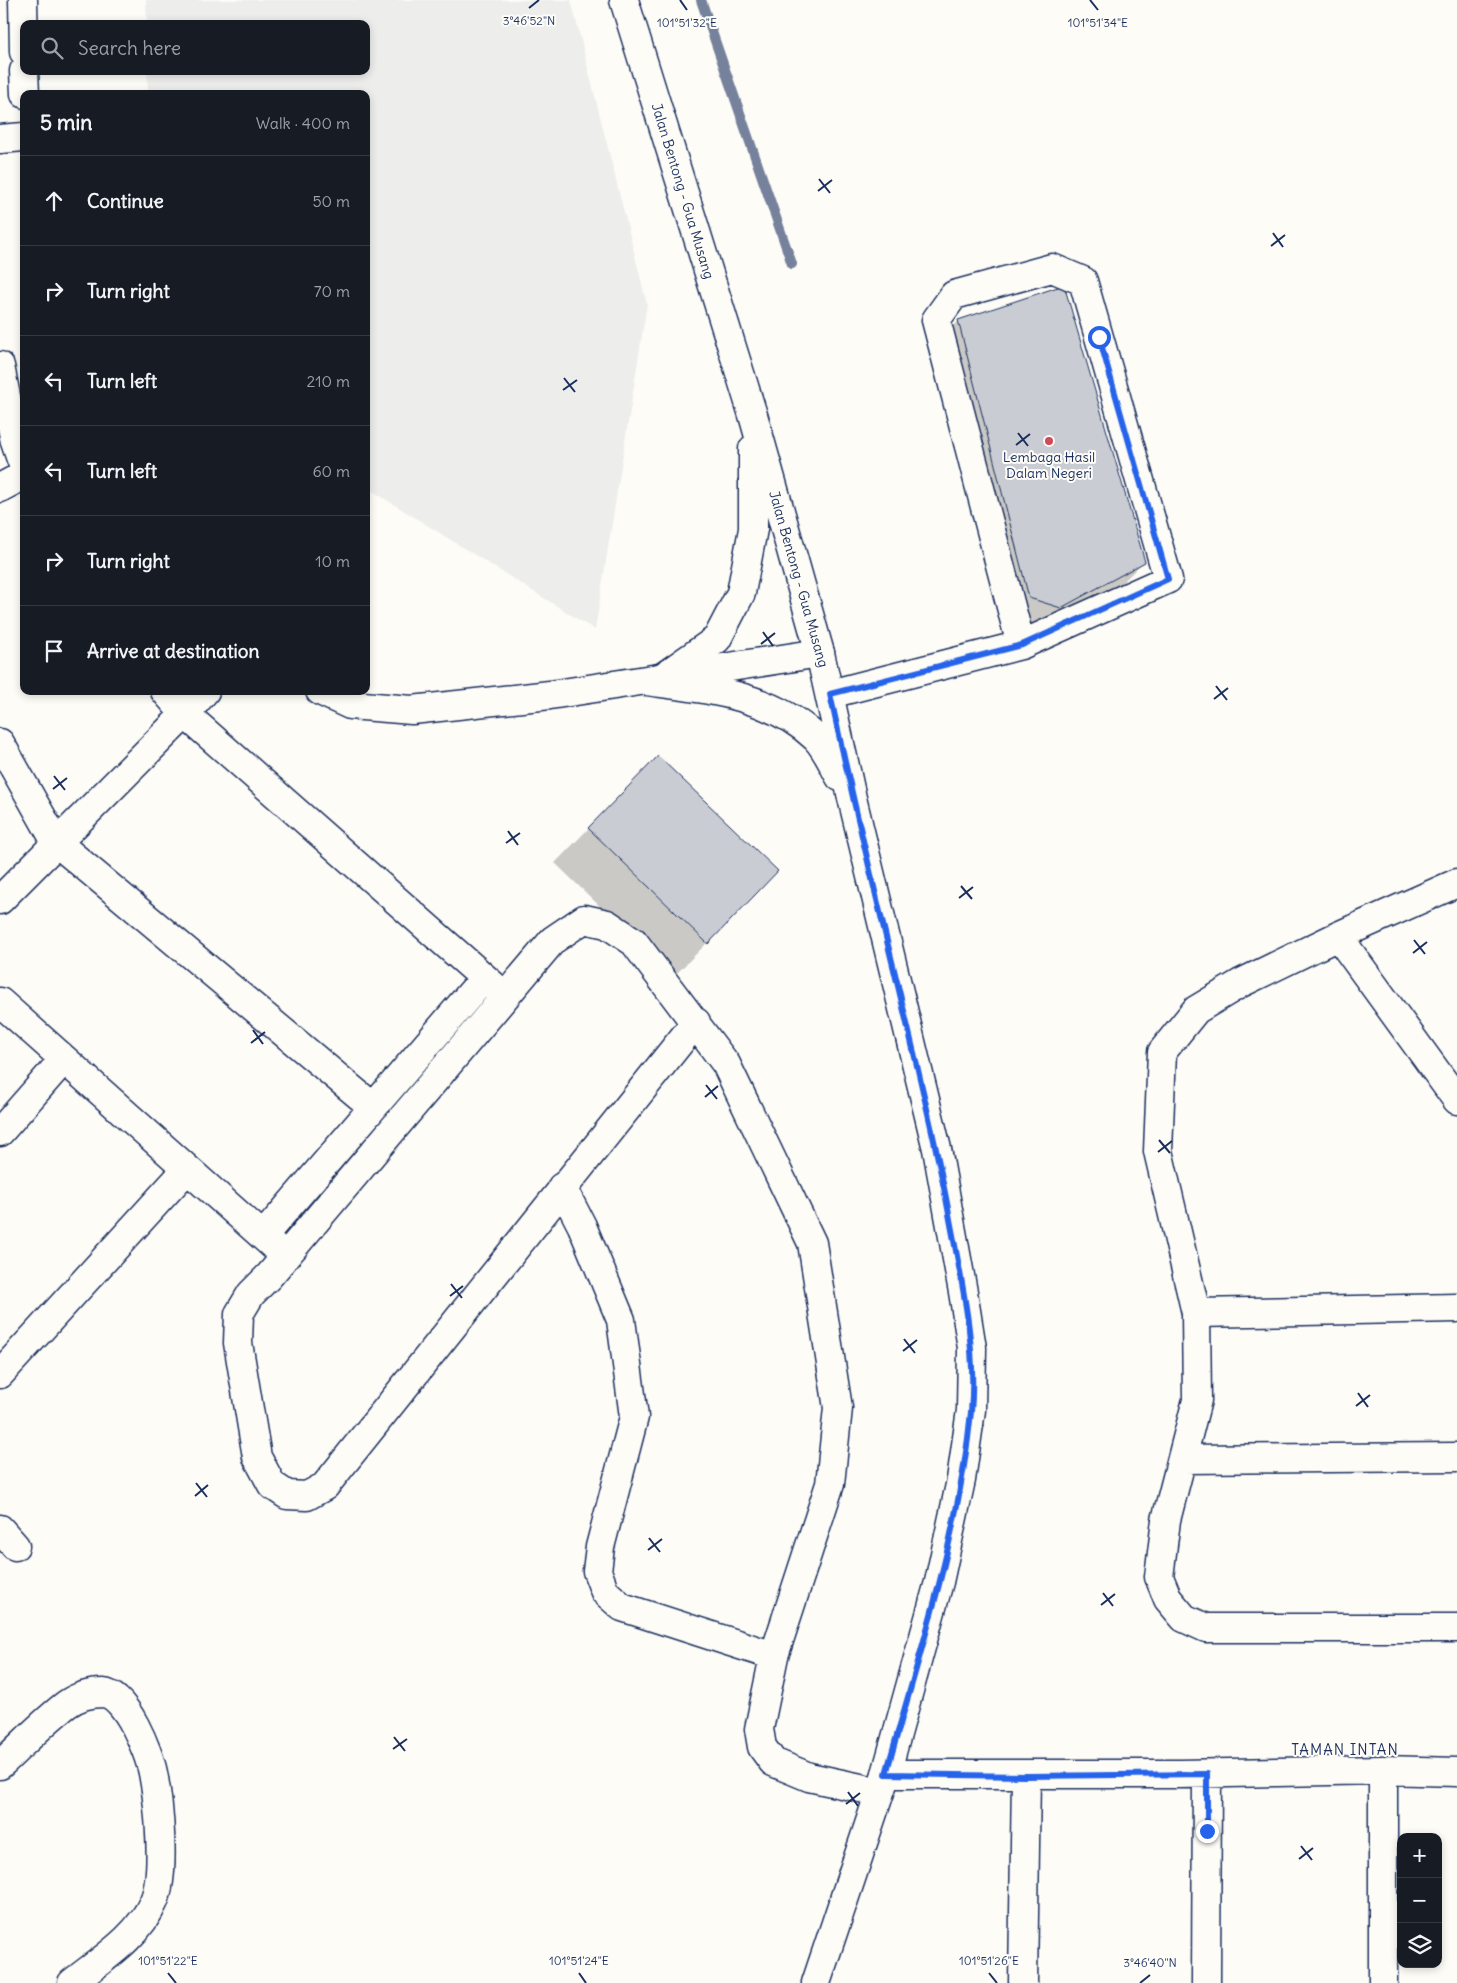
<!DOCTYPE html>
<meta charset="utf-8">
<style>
body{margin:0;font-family:Delius,sans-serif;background:#242831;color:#f1f3f6}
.controls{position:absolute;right:15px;bottom:15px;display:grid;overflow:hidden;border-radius:10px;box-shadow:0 2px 8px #0003}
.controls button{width:45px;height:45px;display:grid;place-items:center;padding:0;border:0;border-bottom:1px solid #363941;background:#171b24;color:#f1f3f6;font:25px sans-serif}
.stop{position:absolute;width:15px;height:15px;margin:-11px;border:4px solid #2563eb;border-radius:50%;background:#fff}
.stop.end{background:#2563eb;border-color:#fff;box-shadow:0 1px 5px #0008}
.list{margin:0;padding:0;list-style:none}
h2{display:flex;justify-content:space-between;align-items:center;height:65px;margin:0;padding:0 20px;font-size:21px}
h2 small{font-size:16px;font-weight:400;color:#9ea1a6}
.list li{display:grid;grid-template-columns:32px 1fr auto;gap:15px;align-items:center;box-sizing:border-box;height:90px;padding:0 20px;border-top:1px solid #363941}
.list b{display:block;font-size:19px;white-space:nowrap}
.list em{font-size:16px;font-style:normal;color:#9ea1a6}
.icon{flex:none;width:28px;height:28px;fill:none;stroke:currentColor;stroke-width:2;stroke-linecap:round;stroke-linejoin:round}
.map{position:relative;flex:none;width:1457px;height:1983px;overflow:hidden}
.search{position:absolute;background:#171b24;box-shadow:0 2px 8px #0003;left:20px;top:20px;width:350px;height:55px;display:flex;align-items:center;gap:12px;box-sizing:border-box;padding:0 18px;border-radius:10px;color:#9ea1a6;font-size:19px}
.panel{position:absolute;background:#171b24;box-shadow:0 2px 8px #0003;left:20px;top:90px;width:350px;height:605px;border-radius:10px}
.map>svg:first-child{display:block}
.built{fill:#edeeec}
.shadow{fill:#0003}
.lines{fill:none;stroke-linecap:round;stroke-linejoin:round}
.stream{stroke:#76819c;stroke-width:10}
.building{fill:#c9ccd3;stroke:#1b2f5e}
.minor-casing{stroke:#1b2f5e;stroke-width:31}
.major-casing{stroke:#1b2f5e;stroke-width:31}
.minor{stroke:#fdfcf7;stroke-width:28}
.major{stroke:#fdfcf7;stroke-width:28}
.route{stroke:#2563eb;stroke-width:6}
.ticks{fill:none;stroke:#1b2f5e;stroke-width:2}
.poi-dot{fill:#d1495b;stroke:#fdfcf7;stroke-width:2}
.labels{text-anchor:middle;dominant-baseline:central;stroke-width:4;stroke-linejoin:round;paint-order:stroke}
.street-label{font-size:14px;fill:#1b2f5e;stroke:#fdfcf7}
.poi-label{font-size:14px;fill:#1b2f5e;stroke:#fdfcf7}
.neighbourhood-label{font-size:15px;letter-spacing:1px;fill:#1b2f5e;stroke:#fdfcf7}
.ticks-label{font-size:12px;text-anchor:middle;fill:#1b2f5e;stroke:#fdfcf7;stroke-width:4;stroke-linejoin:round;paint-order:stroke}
</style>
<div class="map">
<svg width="1457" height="1983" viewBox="0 0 1457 1983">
<rect width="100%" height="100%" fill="#fdfcf7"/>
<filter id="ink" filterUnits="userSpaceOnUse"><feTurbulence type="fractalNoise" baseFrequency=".02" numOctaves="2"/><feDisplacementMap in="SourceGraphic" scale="10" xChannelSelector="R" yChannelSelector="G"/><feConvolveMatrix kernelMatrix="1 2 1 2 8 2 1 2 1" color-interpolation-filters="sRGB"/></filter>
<g filter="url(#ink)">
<path class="built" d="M146,0H571L647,304L595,630L366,487V94H148L147,71H366V24H147Z"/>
<path class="shadow" d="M959,321L1144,561L1117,588L1034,633L1003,625L932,347Z
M624,792L707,943L673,977L555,863Z"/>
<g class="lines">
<path class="stream" d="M701,0L792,264"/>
</g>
<path class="building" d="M1064,285L1145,562L1061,608L1029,598L958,320Z
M658,756L778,871L708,944L588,828Z"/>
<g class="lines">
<defs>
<path id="minor" d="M23,0L24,52
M24,71L25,94
M0,139L24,137
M0,366L15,442L24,468
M0,488L24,475
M165,691L185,714L505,996
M320,691L350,705L412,710L550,695L820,653
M830,694L1021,645L1168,579L1083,281L1052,268L954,295L936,320L1021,645
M0,743L56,842L373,1107
M1457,883L1338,936L1241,983L1196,1010L1162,1052L1158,1151L1196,1313L1197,1400L1166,1520L1159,1577L1168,1599L1184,1618L1206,1628H1457
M0,900L185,714L205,691
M1338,936L1457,1100
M0,1002L285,1256
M696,1022L325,1486L307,1496L287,1495L272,1485L257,1457L238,1343L239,1314L251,1294L269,1276L553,940L584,919L607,924L634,942L726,1064L812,1243L838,1408L830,1484L774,1656L759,1729L762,1747L773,1762L809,1777L879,1792
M0,1132L64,1059
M562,1187L582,1226L621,1320L634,1417L600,1547L597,1571L605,1592L622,1607L774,1656
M263,1236L484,978
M1196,1313L1457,1308
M0,1374L187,1169
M1182,1459L1457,1457
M0,1529L15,1546
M0,1765C22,1745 43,1722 67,1704C77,1697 90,1693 103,1693C126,1694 149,1753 153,1773C159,1803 166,1873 154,1901C139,1937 102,1959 72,1983
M1383,1770V1983
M886,1774H1180L1383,1770L1457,1772
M1023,1983L1026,1776
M1206,1983L1207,1774"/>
<path id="major" d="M624,0L753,415L820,653L852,798L937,1149L963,1292L972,1348L971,1410L961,1480L939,1582L886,1774L816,1983
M660,679L717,639L741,593L753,529V449
M646,681C706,689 770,694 816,738C826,748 833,765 840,777"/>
</defs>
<use href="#minor" class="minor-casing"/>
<use href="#major" class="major-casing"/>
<use href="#minor" class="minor"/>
<use href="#major" class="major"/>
</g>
</g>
<g class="lines" filter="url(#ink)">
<path class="route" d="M1099,337L1168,579L1022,645L830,694C851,791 874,889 898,986C916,1062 935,1137 949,1214C961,1279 977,1345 971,1412C959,1535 919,1656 886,1774L1026,1776L1207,1774V1831"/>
</g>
<path class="ticks" d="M680,0L687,10M1090,0L1098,10M529,8L539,0M819,179L830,193M818,191L832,180M1273,233L1283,247M1271,246L1285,235M564,378L575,392M563,390L577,380M1018,433L1028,446M1016,445L1030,434M763,632L773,646M761,644L775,633M1216,686L1227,700M1214,699L1228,688M54,776L65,790M53,789L67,778M508,831L518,845M506,843L520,833M961,886L972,899M959,898L973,887M1414,940L1425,954M1413,953L1427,942M253,1030L263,1044M251,1043L265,1032M706,1085L717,1099M705,1097L718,1086M1159,1140L1170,1153M1158,1152L1172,1141M451,1284L462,1298M450,1296L463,1286M904,1339L915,1353M903,1351L917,1340M1358,1393L1368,1407M1356,1406L1370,1395M196,1483L207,1497M195,1496L208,1485M649,1538L660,1552M648,1550L662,1539M1103,1593L1113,1606M1101,1605L1115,1594M394,1737L405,1751M393,1749L407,1739M848,1792L858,1806M846,1804L860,1793M1301,1846L1312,1860M1299,1859L1313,1848M168,1973L176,1983M579,1973L586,1983M989,1973L997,1983M1140,1983L1150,1975"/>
<circle class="poi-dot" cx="1049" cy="441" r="5"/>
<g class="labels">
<g class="street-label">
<text transform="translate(683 191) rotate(73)">Jalan Bentong - Gua Musang</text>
<text transform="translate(799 579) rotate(74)">Jalan Bentong - Gua Musang</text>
</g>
<g class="poi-label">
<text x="1049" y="457">Lembaga Hasil<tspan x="1049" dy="16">Dalam Negeri</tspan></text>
</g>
<g class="neighbourhood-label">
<text x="1345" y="1749">TAMAN INTAN</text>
</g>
</g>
<g class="ticks-label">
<text x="529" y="25">3°46'52"N</text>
<text x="687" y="27">101°51'32"E</text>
<text x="1098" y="27">101°51'34"E</text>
<text x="168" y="1965">101°51'22"E</text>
<text x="579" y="1965">101°51'24"E</text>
<text x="989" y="1965">101°51'26"E</text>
<text x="1150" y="1967">3°46'40"N</text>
</g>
</svg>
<div class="controls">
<button>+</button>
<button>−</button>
<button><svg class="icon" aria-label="layers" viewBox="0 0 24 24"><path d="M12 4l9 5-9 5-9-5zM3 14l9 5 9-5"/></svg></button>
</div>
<div class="stop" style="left:1099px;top:337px"></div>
<div class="stop end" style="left:1207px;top:1831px"></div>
<div class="search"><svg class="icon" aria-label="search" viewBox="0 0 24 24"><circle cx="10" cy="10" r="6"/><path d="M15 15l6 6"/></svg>Search here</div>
<section class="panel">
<h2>5 min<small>Walk · 400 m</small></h2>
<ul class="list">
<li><svg class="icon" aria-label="ahead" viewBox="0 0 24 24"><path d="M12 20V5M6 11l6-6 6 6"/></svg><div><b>Continue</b></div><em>50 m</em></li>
<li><svg class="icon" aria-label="right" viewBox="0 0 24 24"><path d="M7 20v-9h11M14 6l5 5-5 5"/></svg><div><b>Turn right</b></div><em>70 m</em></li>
<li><svg class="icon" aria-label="left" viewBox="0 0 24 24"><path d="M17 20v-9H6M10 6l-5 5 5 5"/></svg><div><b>Turn left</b></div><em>210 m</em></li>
<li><svg class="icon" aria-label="left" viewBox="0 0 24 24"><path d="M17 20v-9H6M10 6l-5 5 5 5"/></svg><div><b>Turn left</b></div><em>60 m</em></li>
<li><svg class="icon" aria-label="right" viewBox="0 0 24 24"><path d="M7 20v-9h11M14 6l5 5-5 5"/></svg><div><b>Turn right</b></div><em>10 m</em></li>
<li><svg class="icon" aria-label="arrive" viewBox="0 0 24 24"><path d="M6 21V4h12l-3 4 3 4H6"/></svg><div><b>Arrive at destination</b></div></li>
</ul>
</section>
</div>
